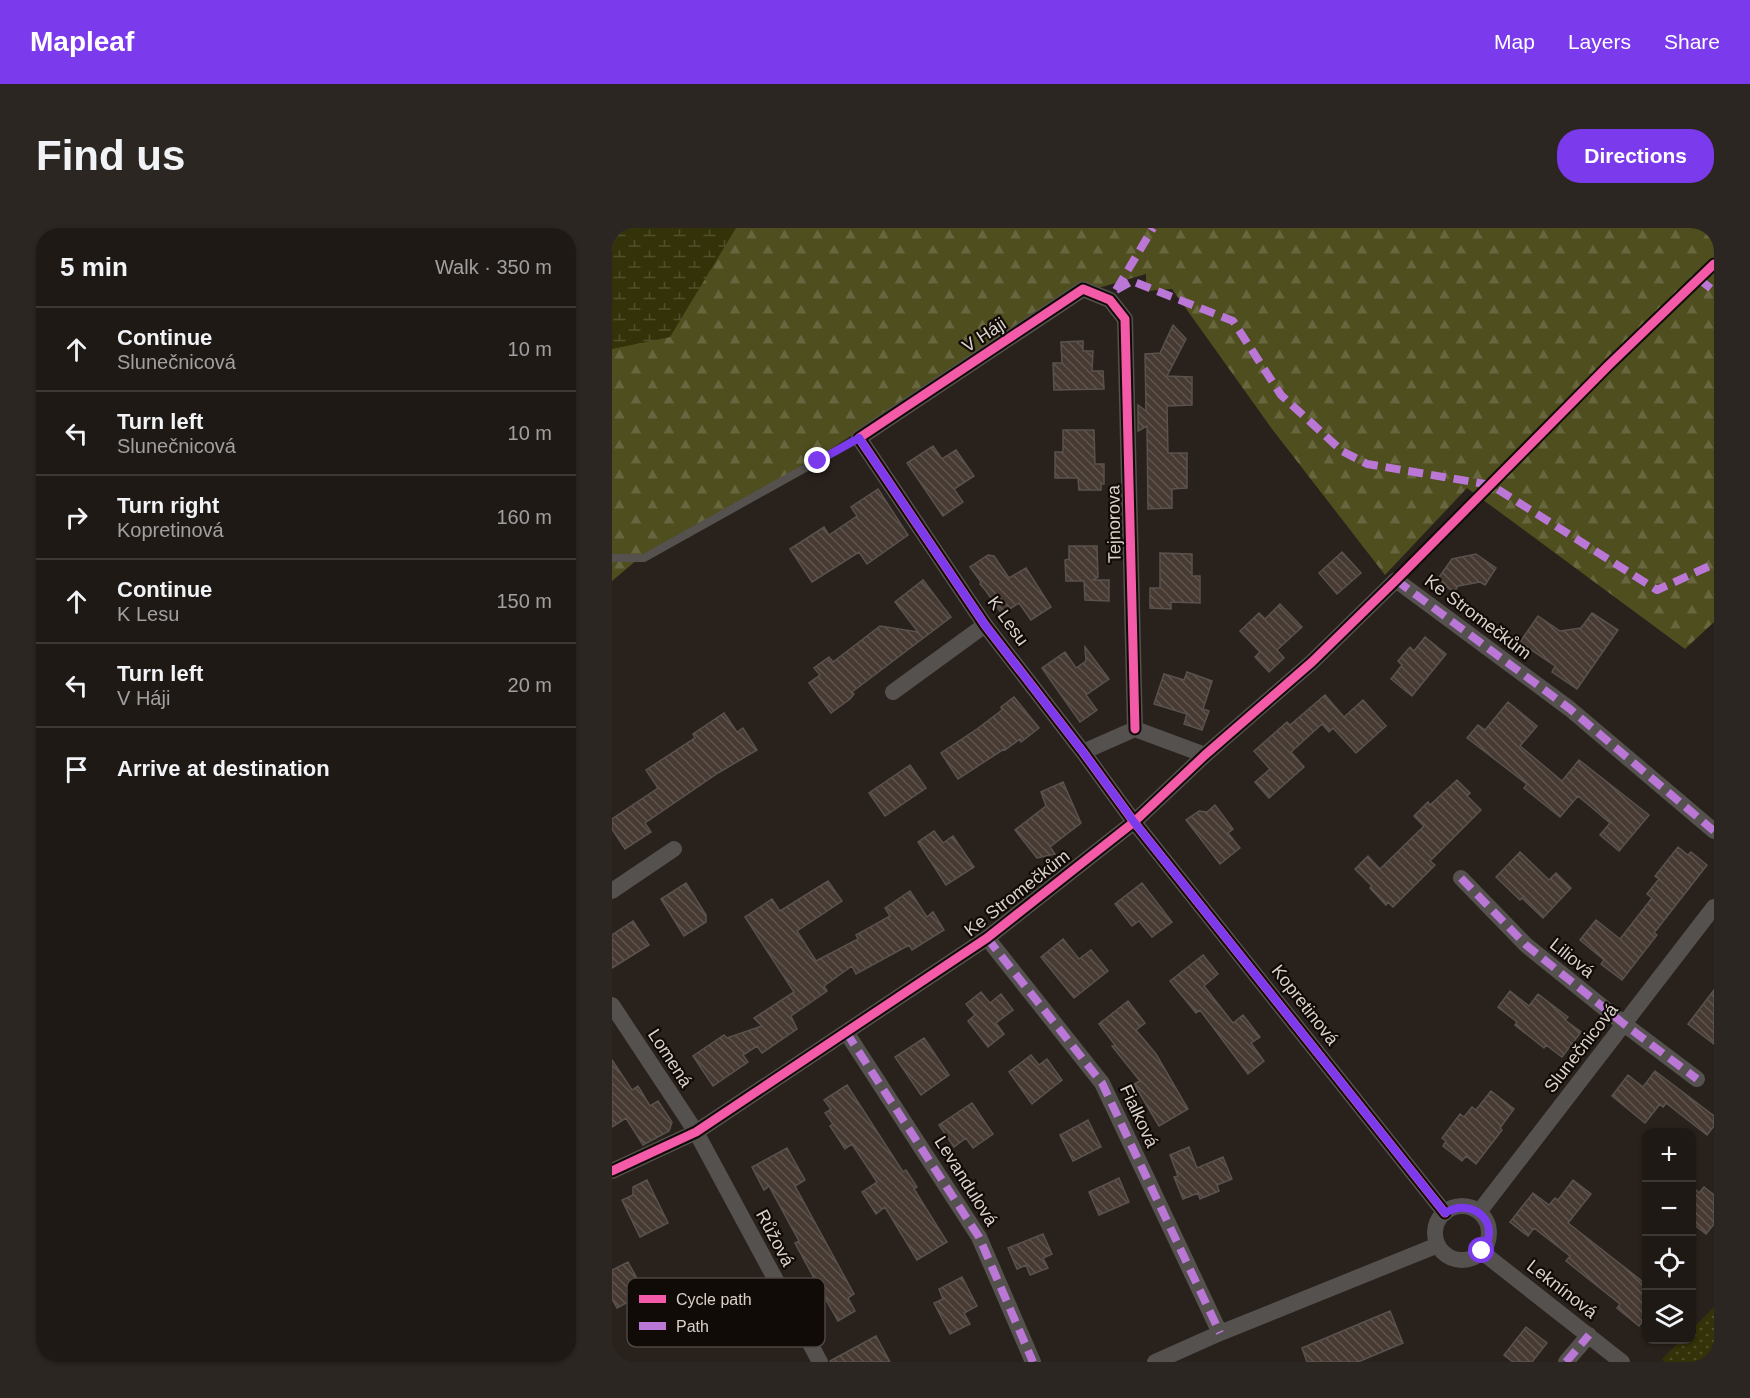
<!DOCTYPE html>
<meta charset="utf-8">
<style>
body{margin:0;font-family:Arial,sans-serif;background:#2c2622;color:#f1f3f6}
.controls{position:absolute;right:18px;bottom:18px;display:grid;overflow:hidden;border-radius:12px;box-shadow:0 2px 4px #0004}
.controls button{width:54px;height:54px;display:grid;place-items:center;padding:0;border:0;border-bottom:2px solid #3c3834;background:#1f1915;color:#f1f3f6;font:30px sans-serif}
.stop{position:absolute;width:18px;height:18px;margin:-14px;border:4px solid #7c3aed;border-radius:50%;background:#fff}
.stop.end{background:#7c3aed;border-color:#fff;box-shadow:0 2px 6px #0008}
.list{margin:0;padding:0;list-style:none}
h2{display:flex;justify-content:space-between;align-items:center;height:78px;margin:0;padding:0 24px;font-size:26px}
h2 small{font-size:20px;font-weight:400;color:#a1a0a0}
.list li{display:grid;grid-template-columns:39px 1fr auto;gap:18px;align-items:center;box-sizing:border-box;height:84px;padding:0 24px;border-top:2px solid #3c3834}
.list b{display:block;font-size:22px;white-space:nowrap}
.list p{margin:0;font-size:20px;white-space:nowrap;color:#a1a0a0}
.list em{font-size:20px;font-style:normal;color:#a1a0a0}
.icon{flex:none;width:33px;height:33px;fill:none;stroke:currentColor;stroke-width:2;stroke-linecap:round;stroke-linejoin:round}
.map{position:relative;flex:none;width:1102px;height:1134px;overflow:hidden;border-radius:24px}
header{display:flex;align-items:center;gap:36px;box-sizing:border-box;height:84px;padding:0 30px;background:#7c3aed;color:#fff}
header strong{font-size:28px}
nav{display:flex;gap:33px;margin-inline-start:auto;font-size:21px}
.intro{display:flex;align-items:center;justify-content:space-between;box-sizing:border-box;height:144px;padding:0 36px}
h1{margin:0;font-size:42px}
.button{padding:15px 27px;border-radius:24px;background:#7c3aed;color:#fff;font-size:21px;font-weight:700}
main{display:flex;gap:36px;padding:0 36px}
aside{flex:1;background:#1f1915;border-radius:24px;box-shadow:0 2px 4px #0004}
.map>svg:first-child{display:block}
.grass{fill:url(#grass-dots)}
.forest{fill:url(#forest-firs)}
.wetland{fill:url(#wetland-marsh)}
.building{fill:url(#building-back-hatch);stroke:#59524e;stroke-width:1.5}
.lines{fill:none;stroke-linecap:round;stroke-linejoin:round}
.service{stroke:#54514f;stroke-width:8}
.minor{stroke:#54514f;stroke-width:16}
.quiet{stroke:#ba77d6;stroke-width:8;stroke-dasharray:15 8;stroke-linecap:butt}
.cycleway-casing{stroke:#110b07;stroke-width:13}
.cycleway{stroke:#f35aa7;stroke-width:9}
.route{stroke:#7c3aed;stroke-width:8}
.labels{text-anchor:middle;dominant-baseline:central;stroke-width:4.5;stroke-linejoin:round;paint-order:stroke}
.street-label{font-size:18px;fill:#dad1cb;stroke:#110b07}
.key{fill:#110b07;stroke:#4d4642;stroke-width:1.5}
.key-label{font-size:16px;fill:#dad1cb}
</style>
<header>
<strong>Mapleaf</strong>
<nav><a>Map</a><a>Layers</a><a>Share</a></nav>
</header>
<div class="intro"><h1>Find us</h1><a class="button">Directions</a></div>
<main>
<aside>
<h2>5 min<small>Walk · 350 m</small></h2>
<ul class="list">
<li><svg class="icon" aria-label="ahead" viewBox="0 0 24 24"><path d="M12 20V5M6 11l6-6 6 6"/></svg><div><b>Continue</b><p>Slunečnicová</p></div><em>10 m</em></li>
<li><svg class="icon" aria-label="left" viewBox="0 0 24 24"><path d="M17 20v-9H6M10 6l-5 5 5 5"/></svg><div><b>Turn left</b><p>Slunečnicová</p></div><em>10 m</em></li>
<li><svg class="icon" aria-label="right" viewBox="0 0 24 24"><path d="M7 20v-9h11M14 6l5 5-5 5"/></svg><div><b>Turn right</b><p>Kopretinová</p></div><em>160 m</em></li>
<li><svg class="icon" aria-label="ahead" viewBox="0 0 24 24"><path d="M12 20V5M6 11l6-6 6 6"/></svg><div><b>Continue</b><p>K Lesu</p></div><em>150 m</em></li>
<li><svg class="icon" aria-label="left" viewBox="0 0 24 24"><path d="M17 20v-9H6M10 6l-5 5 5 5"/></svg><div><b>Turn left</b><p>V Háji</p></div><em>20 m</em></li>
<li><svg class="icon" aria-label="arrive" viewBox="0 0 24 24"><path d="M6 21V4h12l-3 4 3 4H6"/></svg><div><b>Arrive at destination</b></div></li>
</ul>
</aside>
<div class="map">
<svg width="1102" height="1134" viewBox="0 0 1102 1134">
<defs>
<pattern id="grass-dots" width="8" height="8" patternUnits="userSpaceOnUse" patternTransform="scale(1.5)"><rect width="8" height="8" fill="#333208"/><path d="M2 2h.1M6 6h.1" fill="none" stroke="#504f2b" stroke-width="1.8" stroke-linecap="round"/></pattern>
<pattern id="forest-firs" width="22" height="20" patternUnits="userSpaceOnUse" patternTransform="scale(1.5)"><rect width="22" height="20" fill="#4e4e1f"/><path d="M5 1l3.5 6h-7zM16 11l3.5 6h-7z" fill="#67663e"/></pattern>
<pattern id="wetland-marsh" width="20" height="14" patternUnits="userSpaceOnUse" patternTransform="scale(1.5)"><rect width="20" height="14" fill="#333208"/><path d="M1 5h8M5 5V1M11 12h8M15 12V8" fill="none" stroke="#504f2b"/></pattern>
<pattern id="building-back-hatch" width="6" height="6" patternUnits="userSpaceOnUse" patternTransform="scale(1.5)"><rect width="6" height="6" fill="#463a32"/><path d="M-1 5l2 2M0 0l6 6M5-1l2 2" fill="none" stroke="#60554e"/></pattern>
</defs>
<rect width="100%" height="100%" fill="#29211c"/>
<path class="grass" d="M1102,1079V1134H1052L1050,1131L1069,1112H1080V1101Z"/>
<path class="forest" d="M0,0H1102V394L1073,421L855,260L773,347L660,201L560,61L534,63V46L483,61L357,131L205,230L32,326L0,353Z"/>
<path class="wetland" d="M0,0H124L58,109L0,121Z"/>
<path class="building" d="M561,97L574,111L555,148L580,149V177L555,178L556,225H575V260L560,261V280L536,281L535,198L526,203V177L534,183L533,126L548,125Z
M471,113V123H481L480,143H491L492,161L442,162L441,135H450L449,114Z
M451,202H482L483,236H492V256H489V262H467L466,250H443V224H451Z
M321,218L330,231L344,222L362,248L342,261L351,274L331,288L295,235Z
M266,261L296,307L255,336L247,324L200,354L178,321L212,299L217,307L245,288L239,279Z
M457,318H485L486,349L481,352H497V373L473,372L472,353H454L453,332L457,331Z
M730,324L749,345L725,366L707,345Z
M548,325L580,326V348H588V375L559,374V381L538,380V360H548Z
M864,326L884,340L873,357L868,354L846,358L842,364L825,352L840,331Z
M376,327L382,328L397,350L414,340L439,379L419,392L407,375L390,386L374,363L368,356L369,354L358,339Z
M311,352L339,389L240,464L242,466L238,471L219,485L197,455L208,447L202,440L217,429L221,434L268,398L306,404L283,374Z
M668,376L690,399L665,422L672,430L657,444L643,429L648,424L628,403L647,385L653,391Z
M980,385L1006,402L965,461L940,444L943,438L908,414L926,388L948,403L969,400Z
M813,409L834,426L800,468L779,451L790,437L786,433L798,419L802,423Z
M473,419L497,451L474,467L485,482L468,494L430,440L453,424L464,440L474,433Z
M575,444L600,453L591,481L597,483L590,502L572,496L575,486L542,476L552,446L572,452Z
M713,467L732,489L751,472L774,498L744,525L721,500L717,504L710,496L679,524L692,539L657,570L643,554L658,541L642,523L675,494L678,497Z
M402,469L427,500L409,514L408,511L393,522L392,521L346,551L329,525L365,501L390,482L389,479Z
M896,474L925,498L908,518L950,553L967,532L1037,587L1007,623L988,607L998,595L966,568L948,589L912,560L915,556L855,510L866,497L873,502Z
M112,485L125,504L131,500L145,522L106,545L33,595L39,604L13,621L0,601V591L46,560L34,542L83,510L81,506Z
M298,537L314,560L273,588L257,565Z
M845,552L858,565L855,568L869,582L818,633L823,637L781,679L776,674L774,677L758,660L760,658L743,641L756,628L768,641L812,598L802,588L816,574L818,577Z
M451,554L469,595L438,619L443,626L425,630L403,602L434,578L429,564Z
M603,577L621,601L616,605L628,620L608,636L574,592L587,583L595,584Z
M322,603L331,615L341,608L362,639L334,657L306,614Z
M1066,619L1076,627L1079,624L1095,637L1042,705L1045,707L1010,752L989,736L992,732L968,712L984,692L1008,711L1040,670L1035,666L1047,651L1043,648Z
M908,624L937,652L944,645L959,660L931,690L910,670L908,672L884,649Z
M216,653L230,673L185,703L204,733L246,711L244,707L278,688L273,680L298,663L315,689L321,684L332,702L300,722L297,717L244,746L240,738L212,758L215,763L179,788L185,801L150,825L145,818L131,827L136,834L101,858L81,828L112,807L115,810L150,798L142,790L182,764L133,689L160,671L168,683Z
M74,655L94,687V694L72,708L49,671Z
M530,655L560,694L540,709L527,693L520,698L503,676Z
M21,693L37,717L0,740V707Z
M451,711L467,731L479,722L496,743L462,770L429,729Z
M591,727L606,746L592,758L621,795L631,787L648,809L639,815L652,833L636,846L588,782L584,785L558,753Z
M1102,762V816L1076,796Z
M898,763L917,778L926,766L956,789L953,792L969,804L950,829L934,817L932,820L903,797L905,794L886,779Z
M369,764L378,775L389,766L401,782L384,795L392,806L376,819L356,793L363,787L354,776Z
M516,773L533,795L524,802L544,826L576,881L547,898L522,856L528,853L500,818L503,817L487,796Z
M312,810L337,847L309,867L283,829Z
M419,827L427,837L435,831L450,852L420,876L397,844Z
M0,832L20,862L26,858L38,878L46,873L60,894L57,903L31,917L14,890L0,899Z
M1043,843L1102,888V898L1095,907L1054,875L1051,879L1048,876L1033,895L1000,868L1016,847L1031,859Z
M235,857L291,944L294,942L305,959L302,961L335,1014L305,1032L273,979L264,986L250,964L265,954L240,916L233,921L218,898L221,896L213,885L219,881L212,872Z
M879,863L902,881L888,900L890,902L864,936L854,928L850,933L831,918L834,913L830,910L848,886L852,889L860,879L864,882Z
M360,875L381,906L361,920L354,910L342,919L327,897Z
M476,892L489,919L461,933L448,907Z
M577,919L585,940L611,929L620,951L605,957L607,963L588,971L586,965L571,971L562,949L566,948L558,927Z
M175,920L193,952L183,958L242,1066L236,1070L243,1083L226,1093L213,1070L209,1072L198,1051L202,1050L183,1015L187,1013L157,958L152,962L140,939Z
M507,950L517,974L487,987L477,964Z
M35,952L56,995L28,1009L10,972L21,967V959Z
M961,952L979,966L956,995L1035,1057V1087L1027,1098L1005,1080L1008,1076L954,1033L958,1028L922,1000L916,1008L898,994L921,965L937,977L943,970L946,972Z
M1080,958L1087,965L1092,959L1102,967V996L1094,1006L1080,995Z
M431,1006L440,1026L431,1030L436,1040L418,1047L414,1037L405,1041L396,1020Z
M16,1034L33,1065L5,1080L0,1071V1042Z
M350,1049L365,1078L352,1085L358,1096L338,1106L322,1075L331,1071L327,1061Z
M778,1083L791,1115L746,1134H695L690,1120Z
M914,1099L935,1115L920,1134H901L892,1127Z
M264,1108L278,1134H218V1133Z"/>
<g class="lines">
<path class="service" d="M0,330H32L247,210"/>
<path class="minor" d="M281,464L373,397
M523,501L513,91L498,72L471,61L247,210L373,397L471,524L522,594L833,985
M471,524L523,501L593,527
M849,650L914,717L1012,796L1085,851
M0,663L62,621
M375,710L490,855L608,1105
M0,777L84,904L208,1134
M234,804L367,1009L421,1134
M0,943L84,904L375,710L522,594L593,527L700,434L784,352L958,481L1102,603
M823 1005a27 27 0 1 1 54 0a27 27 0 1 1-54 0Z
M867,984L1102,679
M870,1024L1010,1134
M543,1134L608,1105L826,1017
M954,1134L977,1107"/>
<path class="quiet" d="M1087,51L1102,63
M504,62L520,53L621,93L669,167L730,223L755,236L879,257L1045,362L1102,336
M504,62L541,0
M784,352L958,481L1102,603
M849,650L914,717L1012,796L1085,851
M375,710L490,855L608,1105
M234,804L367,1009L421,1134
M954,1134L977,1107"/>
<defs>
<path id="cycleway" d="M523,501L513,91L498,72L471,61L247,210L373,397L471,524L522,594L833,985
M0,943L84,904L375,710L522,594L593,527L700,434L784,352L997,137L1102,36"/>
</defs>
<use href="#cycleway" class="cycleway-casing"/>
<use href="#cycleway" class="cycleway"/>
</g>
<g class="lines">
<path class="route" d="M206,233L247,210L373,397L471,524L522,594L833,985C861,968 891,996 870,1023"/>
</g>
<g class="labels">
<g class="street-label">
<text transform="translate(372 107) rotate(-33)">V Háji</text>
<text transform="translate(502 296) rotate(-91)">Tejnorova</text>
<text transform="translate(866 389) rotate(37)">Ke Stromečkům</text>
<text transform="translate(396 393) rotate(54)">K Lesu</text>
<text transform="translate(405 665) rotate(-38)">Ke Stromečkům</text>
<text transform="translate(960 730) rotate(39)">Liliová</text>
<text transform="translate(693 777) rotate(52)">Kopretinová</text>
<text transform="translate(969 820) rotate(-52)">Slunečnicová</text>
<text transform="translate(58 830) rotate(57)">Lomená</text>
<text transform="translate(527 888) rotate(65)">Fialková</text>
<text transform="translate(354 953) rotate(58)">Levandulová</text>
<text transform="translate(163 1010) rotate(62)">Růžová</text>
<text transform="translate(950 1061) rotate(38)">Leknínová</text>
</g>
</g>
<rect x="15" y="1050" width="198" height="69" rx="9" class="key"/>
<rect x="27" y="1067" width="27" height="8" fill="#f35aa7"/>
<rect x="27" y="1094" width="27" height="8" fill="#ba77d6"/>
<g class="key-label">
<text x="64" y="1077">Cycle path</text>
<text x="64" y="1104">Path</text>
</g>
</svg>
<div class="controls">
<button>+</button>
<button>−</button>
<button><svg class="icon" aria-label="locate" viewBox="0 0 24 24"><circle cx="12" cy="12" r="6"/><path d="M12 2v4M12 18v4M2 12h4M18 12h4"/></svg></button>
<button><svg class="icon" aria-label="layers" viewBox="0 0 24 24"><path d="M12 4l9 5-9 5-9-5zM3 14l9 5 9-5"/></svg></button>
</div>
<div class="stop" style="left:870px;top:1023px"></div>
<div class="stop end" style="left:206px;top:233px"></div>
</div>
</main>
